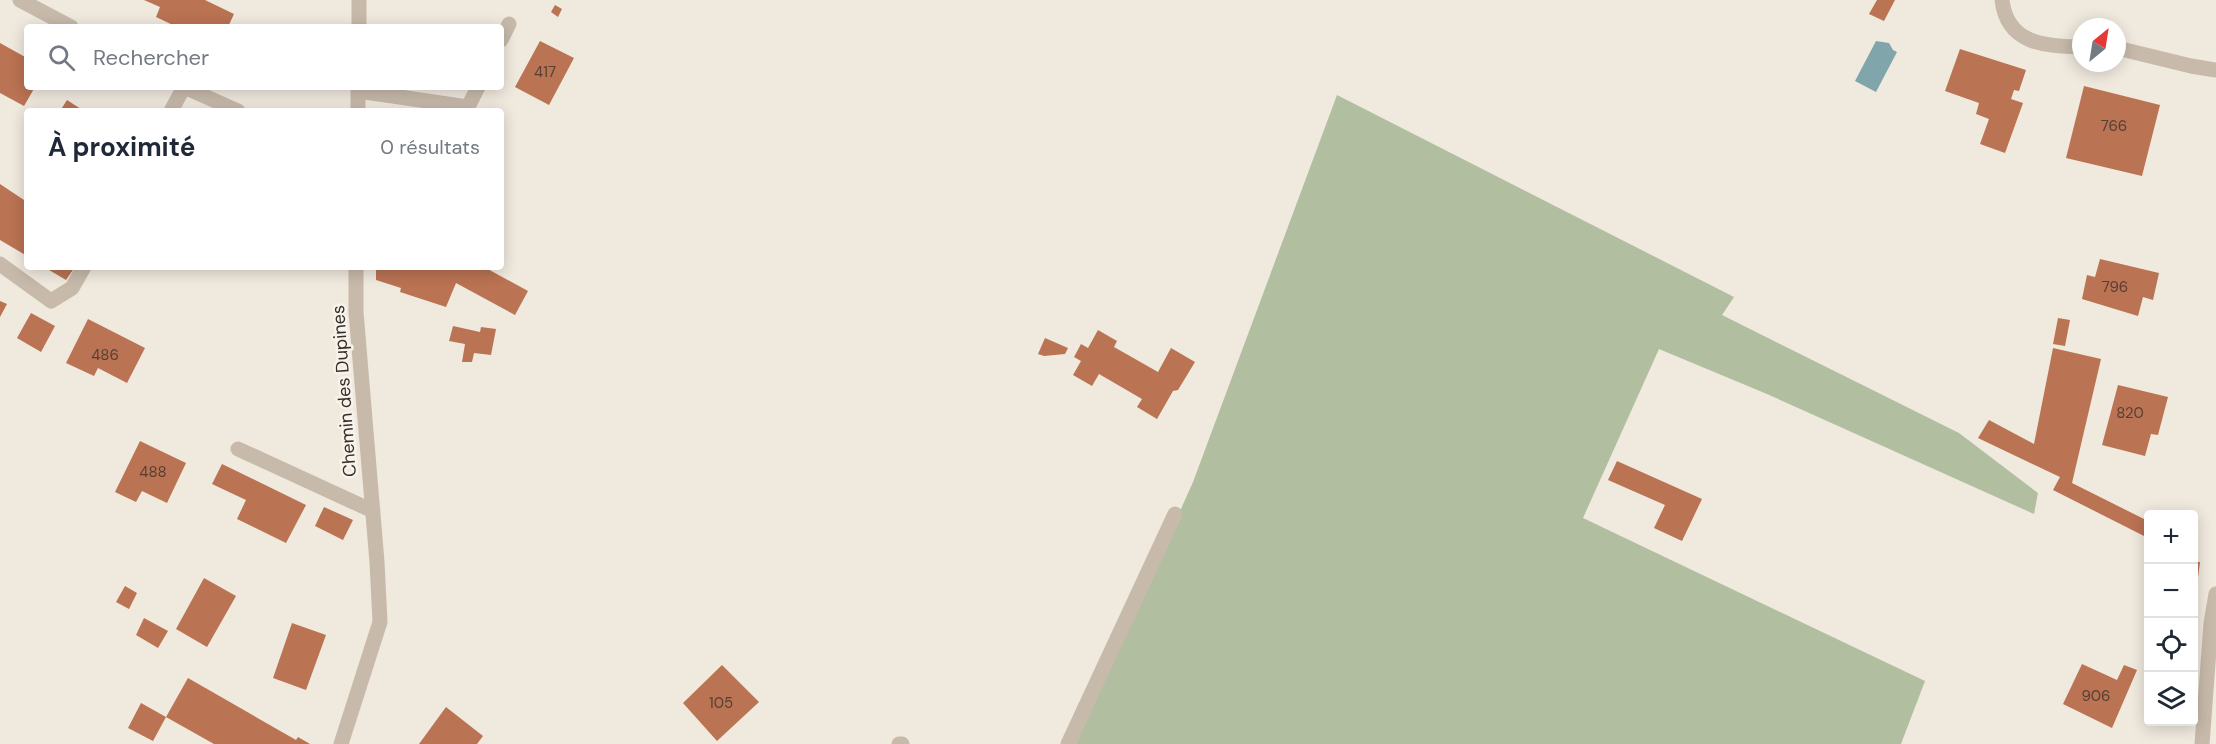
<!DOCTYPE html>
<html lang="fr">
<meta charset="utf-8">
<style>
body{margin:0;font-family:"DM Sans",sans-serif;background:#f6f6f7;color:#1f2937}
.controls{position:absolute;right:18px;bottom:18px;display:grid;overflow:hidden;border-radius:6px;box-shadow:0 3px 15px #0003}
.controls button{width:54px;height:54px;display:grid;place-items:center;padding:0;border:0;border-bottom:2px solid #e0e1e3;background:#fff;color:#1f2937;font:30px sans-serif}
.compass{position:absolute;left:2072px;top:18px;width:54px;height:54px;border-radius:50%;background:#fff;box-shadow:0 3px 15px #0003;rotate:30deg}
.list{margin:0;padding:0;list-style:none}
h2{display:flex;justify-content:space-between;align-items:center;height:78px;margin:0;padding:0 24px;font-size:26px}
h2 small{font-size:20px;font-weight:400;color:#747a83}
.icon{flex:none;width:33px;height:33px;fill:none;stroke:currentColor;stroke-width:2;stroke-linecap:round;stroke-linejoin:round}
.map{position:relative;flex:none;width:2216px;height:744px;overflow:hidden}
.search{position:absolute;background:#fff;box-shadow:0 3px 15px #0003;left:24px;top:24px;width:480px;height:66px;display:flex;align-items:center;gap:15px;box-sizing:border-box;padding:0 21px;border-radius:6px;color:#747a83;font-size:22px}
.panel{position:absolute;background:#fff;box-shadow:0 3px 15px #0003;left:24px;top:108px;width:480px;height:162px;border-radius:6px}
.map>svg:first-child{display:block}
.green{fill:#b1bea0}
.water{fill:#80a5aa}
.building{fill:#ba7353}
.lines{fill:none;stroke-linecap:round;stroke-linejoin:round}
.service{stroke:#c7baab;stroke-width:15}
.minor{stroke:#c7baab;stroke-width:15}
.labels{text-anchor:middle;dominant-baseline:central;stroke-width:5;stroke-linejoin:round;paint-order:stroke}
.number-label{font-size:15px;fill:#573f34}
.street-label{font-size:18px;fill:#362e2a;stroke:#f8f3ea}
</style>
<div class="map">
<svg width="2216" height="744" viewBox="0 0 2216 744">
<rect width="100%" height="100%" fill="#f0e9de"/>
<path class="green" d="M1337,95L1734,297L1722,315L1959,433L2038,493L2034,514L1767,394L1659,349L1583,518L1925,681L1901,744H1076L1193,482Z"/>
<path class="water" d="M1876,41L1889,43L1893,50L1897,52L1876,92L1855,81Z"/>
<path class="building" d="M144,0H205L234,14L228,27H177L156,17L160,7Z
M1877,0H1895L1884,21L1869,14Z
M555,5L562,9L558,17L551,12Z
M540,41L574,58L549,105L515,87Z
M0,43L27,58V87H35L24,106L0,93Z
M1960,49L2026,70L2019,91L2014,90L2011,99L2023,103L2005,153L1980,144L1989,119L1976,114L1979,103L1945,91Z
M2084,86L2160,105L2142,176L2066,158Z
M67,100L84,111H60Z
M0,184L27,202V256L0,240Z
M2100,259L2159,273L2153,300L2143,297L2138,316L2082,299L2087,275L2095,277Z
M44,267H75L66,280Z
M376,267H484L528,291L515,315L456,283L446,307L400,292L401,288L376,280Z
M0,301L7,304L0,317Z
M31,313L55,326L41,352L17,338Z
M2058,318L2070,320L2065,346L2053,344Z
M88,319L145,348L127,383L98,368L94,376L66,363Z
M453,326L480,332L481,327L496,329L491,355L474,353L472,362H462L465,344L449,341Z
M1098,330L1117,341L1114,347L1158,372L1171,348L1195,362L1178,390L1173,391L1157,419L1137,407L1142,399L1099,374L1092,386L1073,375L1081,361L1074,357L1081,344L1088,348Z
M1045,338L1068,348L1065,354L1044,356L1038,354Z
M2053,348L2101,359L2072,483L2148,521V538L2053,490L2060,477L1978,438L1989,420L2034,444Z
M2118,385L2168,397L2158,435L2151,434L2145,456L2102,445Z
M140,441L186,463L167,503L142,491L136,502L115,492Z
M1617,461L1702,499L1682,541L1654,528L1665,505L1608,480Z
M222,464L306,505L286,543L237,519L246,500L212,484Z
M324,507L353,520L343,540L315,526Z
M2194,562H2200L2197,585L2194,584Z
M204,578L236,596L207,647L176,629Z
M125,586L137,593L129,609L116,602Z
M144,618L168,631L158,648L136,635Z
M292,623L326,635L306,690L273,678Z
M2082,664L2117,680L2124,665L2137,670L2112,728L2063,704Z
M722,665L759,702L717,741L683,703Z
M188,678L296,740L298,737L310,744H214L166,717Z
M141,703L166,717L153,741L128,728Z
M446,707L483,736L477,744H419Z"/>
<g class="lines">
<path class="service" d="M1068,744L1175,514"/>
<path class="minor" d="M20,0L71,27
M2002,0C2007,44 2044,46 2081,47
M359,27V0
M501,40L509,24
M2117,48L2191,66L2216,70
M184,87L238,111
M358,91L468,107L478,87
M171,111L184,87
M358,111V87
M0,264L51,301L72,288L84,267
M238,449L373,511
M341,744L380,622L377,562L356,312V267
M899,744H902
M2202,744L2211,623L2216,594"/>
</g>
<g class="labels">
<g class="number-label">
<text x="545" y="72">417</text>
<text x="2114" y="126">766</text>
<text x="2115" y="287">796</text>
<text x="105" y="355">486</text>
<text x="2130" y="413">820</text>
<text x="153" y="472">488</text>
<text x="2096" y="696">906</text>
<text x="721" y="703">105</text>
</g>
<g class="street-label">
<text transform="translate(344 391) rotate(-94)">Chemin des Dupines</text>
</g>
</g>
</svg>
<div class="controls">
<button>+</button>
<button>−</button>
<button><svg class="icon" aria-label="locate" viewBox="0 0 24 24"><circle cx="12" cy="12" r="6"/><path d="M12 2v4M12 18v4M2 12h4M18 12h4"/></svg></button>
<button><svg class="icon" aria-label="layers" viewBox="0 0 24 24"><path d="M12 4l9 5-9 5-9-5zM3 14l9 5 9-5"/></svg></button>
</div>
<svg class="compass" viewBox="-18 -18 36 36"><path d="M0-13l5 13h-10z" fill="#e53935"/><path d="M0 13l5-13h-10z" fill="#747a83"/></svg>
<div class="search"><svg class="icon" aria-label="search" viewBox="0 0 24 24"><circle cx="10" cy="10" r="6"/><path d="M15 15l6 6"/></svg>Rechercher</div>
<section class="panel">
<h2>À proximité<small>0 résultats</small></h2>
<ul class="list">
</ul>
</section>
</div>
